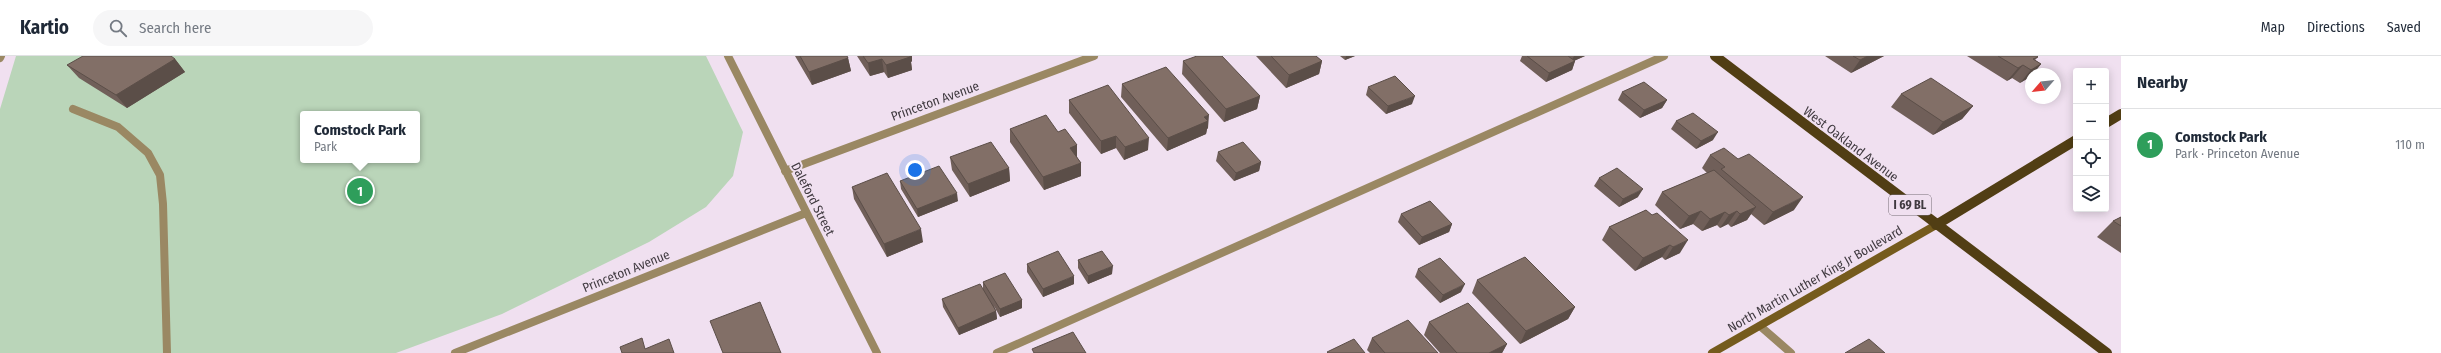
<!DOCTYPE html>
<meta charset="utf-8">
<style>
body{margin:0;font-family:"Fira Sans Condensed",sans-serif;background:#f6f6f7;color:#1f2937}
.controls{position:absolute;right:12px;top:12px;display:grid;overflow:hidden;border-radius:4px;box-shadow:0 2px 10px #0003}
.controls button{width:36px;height:36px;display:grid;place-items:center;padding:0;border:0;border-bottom:1px solid #e0e1e3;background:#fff;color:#1f2937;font:20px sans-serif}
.compass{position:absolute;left:2025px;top:12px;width:36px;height:36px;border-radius:50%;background:#fff;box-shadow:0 2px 10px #0003;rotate:242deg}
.you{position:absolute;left:915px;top:114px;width:14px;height:14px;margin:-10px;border:3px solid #fff;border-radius:50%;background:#1a73e8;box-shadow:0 0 0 6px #1a73e833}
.badge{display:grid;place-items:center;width:26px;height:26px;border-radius:50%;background:#339447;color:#fff;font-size:13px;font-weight:700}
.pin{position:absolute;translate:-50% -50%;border:2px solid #fff;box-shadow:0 1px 4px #0006}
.popup{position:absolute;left:300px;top:55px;width:120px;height:52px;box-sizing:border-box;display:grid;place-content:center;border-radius:4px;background:#fff;filter:drop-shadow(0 1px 3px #0005);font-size:13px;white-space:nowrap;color:#747a83}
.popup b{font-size:15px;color:#1f2937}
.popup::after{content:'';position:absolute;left:50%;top:100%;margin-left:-8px;border:8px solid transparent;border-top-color:#fff}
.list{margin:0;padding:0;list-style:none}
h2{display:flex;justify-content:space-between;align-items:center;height:52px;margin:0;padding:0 16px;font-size:17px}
h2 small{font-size:13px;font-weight:400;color:#747a83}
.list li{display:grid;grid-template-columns:26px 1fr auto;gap:12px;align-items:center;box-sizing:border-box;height:72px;padding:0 16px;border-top:1px solid #e0e1e3}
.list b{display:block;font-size:15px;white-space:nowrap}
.list p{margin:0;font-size:13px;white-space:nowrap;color:#747a83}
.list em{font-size:13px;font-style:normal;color:#747a83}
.icon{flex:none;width:22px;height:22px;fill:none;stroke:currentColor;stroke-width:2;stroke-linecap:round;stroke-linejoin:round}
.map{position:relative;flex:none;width:2121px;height:297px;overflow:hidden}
header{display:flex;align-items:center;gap:24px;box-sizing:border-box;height:56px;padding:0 20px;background:#fff;border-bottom:1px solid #e0e1e3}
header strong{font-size:19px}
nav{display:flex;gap:22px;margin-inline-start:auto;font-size:14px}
.search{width:280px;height:36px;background:#f6f6f7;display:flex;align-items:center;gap:10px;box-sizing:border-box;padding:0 14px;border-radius:22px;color:#747a83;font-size:15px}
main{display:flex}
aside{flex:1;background:#fff}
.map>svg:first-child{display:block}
.green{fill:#bad5b9;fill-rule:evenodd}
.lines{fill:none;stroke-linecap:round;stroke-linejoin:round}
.lane{stroke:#9a8863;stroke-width:8}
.street{stroke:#9a8863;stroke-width:8}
.secondary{stroke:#755b1d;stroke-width:8}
.primary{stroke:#513e14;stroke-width:10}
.wall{fill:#705f59}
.shaded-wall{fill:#5b4e48}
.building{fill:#826f67;stroke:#5b4e48}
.labels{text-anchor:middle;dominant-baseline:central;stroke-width:4;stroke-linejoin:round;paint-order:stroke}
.shield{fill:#f0e0f0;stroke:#756c75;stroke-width:1}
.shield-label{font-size:12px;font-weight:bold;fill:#403a40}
.street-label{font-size:13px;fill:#403a40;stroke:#f0e0f0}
</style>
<header>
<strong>Kartio</strong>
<div class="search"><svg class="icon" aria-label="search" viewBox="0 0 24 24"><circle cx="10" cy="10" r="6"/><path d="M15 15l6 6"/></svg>Search here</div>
<nav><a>Map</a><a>Directions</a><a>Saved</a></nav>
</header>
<main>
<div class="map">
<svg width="2121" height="297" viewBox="0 0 2121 297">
<rect width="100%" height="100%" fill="#f0e0f0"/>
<path class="green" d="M16,0H706L743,76L733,120L706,151L649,186L502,258L396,297H0V53ZM303,58H417V104H303Z"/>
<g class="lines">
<path class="lane" d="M73,53L118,71L148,97L160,119L163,148L167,297
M1760,270L1791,297
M997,297L1664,0"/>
<path class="street" d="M728,0L877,297
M0,2L1,0
M785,115L1094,0
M455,297L806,157"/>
<path class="secondary" d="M1712,297L1936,169"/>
<path class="primary" d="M1715,0L2107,297
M2106,67L2121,58
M1936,169L2076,84"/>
</g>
<path class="wall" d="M795,0H847L848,2L851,15L812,29Z
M857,0H912V5L911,6L912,14L888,22L884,16L870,20Z
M1256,0H1316L1322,5L1319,18L1286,32Z
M1340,0H1355L1345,4Z
M1522,0H1585L1574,5H1575L1572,14L1546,26L1520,5Z
M1825,0H1884L1851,17Z
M1967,0H2037L2038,1L2035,4L2041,8L2033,18H2031V20L2030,21L2020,27L2012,22L2007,25Z
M175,3L185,16L127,52L79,22L67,9Z
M1183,5L1260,40L1257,53L1224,66L1182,18Z
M1122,28L1208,72L1207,73L1206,78L1167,95L1121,41Z
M1368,31L1412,48L1386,58L1366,39Z
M1622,36L1667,44L1662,52L1640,62L1618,44Z
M1901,38L1973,50L1962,63L1933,79L1891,51Z
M1069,44L1148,94L1124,104L1116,92L1101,98L1069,57Z
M1676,65L1713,84L1696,93L1671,73Z
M1010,73L1077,89V101L1081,107V120L1044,134L1010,86Z
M1218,96L1261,106L1259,115L1234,125L1216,105Z
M1710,99L1794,154L1764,169L1751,158L1747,164L1731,171L1728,168L1720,172L1717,169L1702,175L1693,168L1680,173L1655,149L1662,136L1707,117L1702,112Z
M950,101L1009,112L1010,125L970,141L952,114Z
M1599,122L1638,141L1619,151L1594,130Z
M900,125L958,145L918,161L901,133Z
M852,131L923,186L887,201L854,143Z
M1646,154L1680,197L1665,204L1662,201L1635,215L1602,184L1609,171Z
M1401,158L1452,168L1449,176L1419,189L1398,166Z
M2121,161V197L2097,181L2113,165Z
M1078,204L1112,218L1088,228L1078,212Z
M1027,208L1074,228L1043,241L1027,216Z
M1418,213L1461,236L1440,247L1415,221Z
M1477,224L1575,251L1568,263L1520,288L1472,237Z
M983,226L1022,244V252L1000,261L994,250L996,255L997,263L959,279L943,251L942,243L983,233Z
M1429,266L1507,288L1502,297H1440L1424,279Z
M1372,282L1438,297H1370L1367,294Z"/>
<path class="shaded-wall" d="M906,0H912V5L911,6L912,14L888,22L886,9Z
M1346,0H1355L1345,4Z
M1574,0H1585L1571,6Z
M1868,0H1884L1851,17L1860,4Z
M848,2L851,15L812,29L809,16Z
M175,3L185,16L127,52L116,39Z
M882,3L884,16L870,20L868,7Z
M1322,5L1319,18L1286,32L1289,19Z
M1575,5L1572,14L1546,26L1549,17Z
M2041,8L2033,18H2031V20L2030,21L2020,27L2031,14Z
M2023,9L2012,22L2007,25L2018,12Z
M1260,40L1257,53L1224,66L1226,53Z
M1415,40L1412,48L1386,58L1388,50Z
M1667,44L1662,52L1640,62L1644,54Z
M1973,50L1962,63L1933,79L1943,66Z
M1209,59L1208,72L1207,73L1206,78L1167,95L1168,82L1204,61Z
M1718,76L1713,84L1696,93L1701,85Z
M1116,80V92L1101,98V85Z
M1149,82L1148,94L1124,104L1125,91Z
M1077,89V102L1070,92Z
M1261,106L1259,115L1234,125L1236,117Z
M1081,107V120L1044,134L1043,121Z
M1009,112L1010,125L970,141L968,128Z
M1643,133L1638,141L1619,151L1623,143Z
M957,137L958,145L918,161L917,153Z
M1803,141L1794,154L1764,169L1773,156Z
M1756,151L1747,164L1731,171L1740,158Z
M1701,155L1693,168L1680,173L1689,160Z
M1737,155L1728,168L1720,172L1729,159Z
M1725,156L1717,169L1702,175L1710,163Z
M1452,168L1449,176L1419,189L1422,181Z
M921,173L923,186L887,201L884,188Z
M1688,184L1680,197L1665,204L1673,191Z
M1670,189L1662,201L1635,215L1643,202Z
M1113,210L1112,218L1088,228V220Z
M1074,220V228L1043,241V233Z
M1465,228L1461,236L1440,247L1443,239Z
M1022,244V252L1000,261V253Z
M1575,251L1568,263L1520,288L1526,275Z
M996,255L997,263L959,279L958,272Z
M1507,288L1502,297H1489Z"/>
<path class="building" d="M83,0H171L175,3L116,39L67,9Z
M800,0H847L848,2L809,16Z
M863,0H910V1L886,9L882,3L868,7Z
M1197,0H1222L1260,40L1226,53L1183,5Z
M1271,0H1316L1322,5L1289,19Z
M1527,0H1568L1575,5L1549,17Z
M1853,0H1868L1860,4Z
M1998,0H2037L2038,1L2033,3L2041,8L2031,14L2023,9L2018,12Z
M1166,11L1209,59L1204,61L1208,65L1168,82L1122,28Z
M1395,20L1415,40L1388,50L1368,31Z
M1931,22L1973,50L1943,66L1901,38Z
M1644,26L1667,44L1644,54L1622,36Z
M1108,29L1149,82L1125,91L1116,80L1101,85L1069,44Z
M1693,57L1718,76L1701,85L1676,65Z
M1046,59L1058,76L1065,73L1077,89L1070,92L1081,107L1043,121L1010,73Z
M991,86L1009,112L968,128L950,101Z
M1243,86L1261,106L1236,117L1218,96Z
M1724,92L1738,103L1749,98L1803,141L1773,156L1721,113L1725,111L1710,99Z
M939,110L957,137L917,153L900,125Z
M1617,112L1643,133L1623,143L1599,122Z
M1714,114L1756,151L1740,158L1737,155L1729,159L1725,156L1710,163L1701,155L1689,160L1662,136Z
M887,117L921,173L884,188L852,131Z
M1430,145L1452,168L1422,181L1401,158Z
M1646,154L1652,159L1657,157L1688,184L1673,191L1670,189L1643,202L1609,171Z
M2121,161V170L2113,165Z
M1058,195L1074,220L1043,233L1027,208Z
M1102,195L1113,210L1088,220L1078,204Z
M1525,201L1575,251L1526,275L1477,224Z
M1440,202L1465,228L1443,239L1418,213Z
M1005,217L1022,244L1000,253L983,226Z
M980,228L996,255L958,272L942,243Z
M760,246L781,297H723L710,265Z
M1468,247L1507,288L1489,297H1457L1429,266Z
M1408,264L1438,297H1385L1372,282Z
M1073,276L1086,297H1034L1032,293Z
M642,282L645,293L669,283L674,297H622L620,291Z
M1354,283L1365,297H1328L1327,296Z
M1869,283L1885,297H1845Z"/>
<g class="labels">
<rect class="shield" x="1889" y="139" width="42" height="20" rx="3"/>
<g class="shield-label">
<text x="1910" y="149">I 69 BL</text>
</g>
<g class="street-label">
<text transform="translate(935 45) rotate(-20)">Princeton Avenue</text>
<text transform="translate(1851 88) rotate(37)">West Oakland Avenue</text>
<text transform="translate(813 143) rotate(63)">Daleford Street</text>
<text transform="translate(626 215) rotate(-22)">Princeton Avenue</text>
<text transform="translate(1815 223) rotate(-30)">North Martin Luther King Jr Boulevard</text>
</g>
</g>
</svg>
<div class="controls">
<button>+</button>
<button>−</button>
<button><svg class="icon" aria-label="locate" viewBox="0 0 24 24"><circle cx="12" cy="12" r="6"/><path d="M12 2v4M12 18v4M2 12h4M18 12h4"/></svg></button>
<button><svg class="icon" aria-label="layers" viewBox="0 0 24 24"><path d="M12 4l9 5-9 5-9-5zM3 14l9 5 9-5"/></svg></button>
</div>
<svg class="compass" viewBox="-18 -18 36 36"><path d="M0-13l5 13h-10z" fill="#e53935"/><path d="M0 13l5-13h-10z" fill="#747a83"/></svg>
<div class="you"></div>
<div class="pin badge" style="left:360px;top:135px;background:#2e9e5b">1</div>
<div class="popup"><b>Comstock Park</b>Park</div>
</div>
<aside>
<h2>Nearby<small></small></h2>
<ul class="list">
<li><span class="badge" style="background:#2e9e5b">1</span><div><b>Comstock Park</b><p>Park · Princeton Avenue</p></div><em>110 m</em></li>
</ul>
</aside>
</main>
